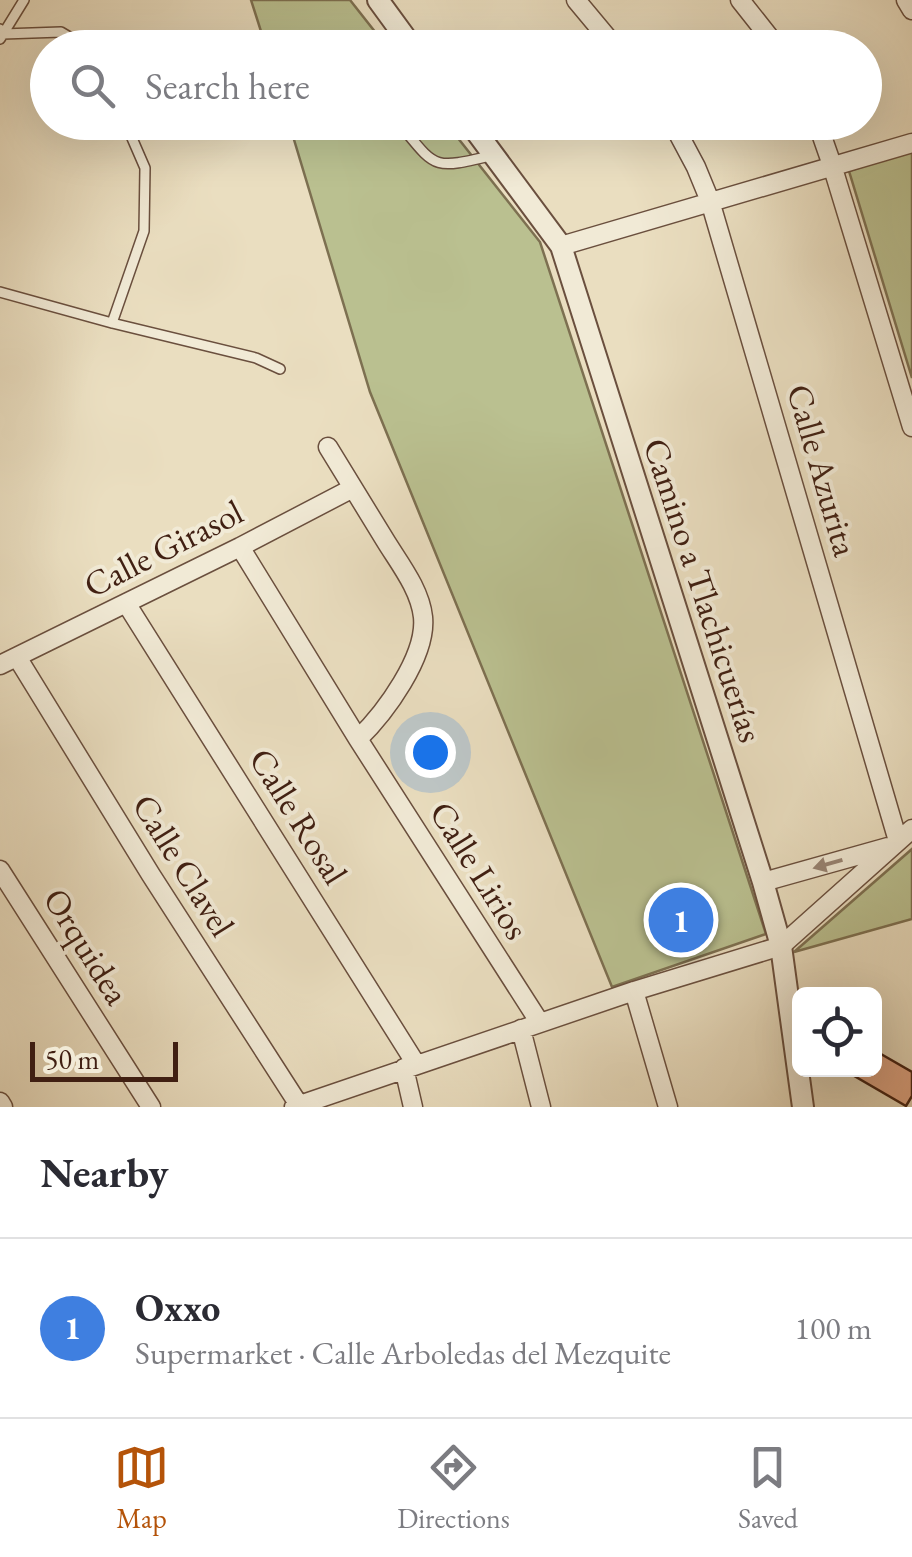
<!DOCTYPE html>
<meta charset="utf-8">
<style>
body{margin:0;font-family:"EB Garamond",serif;background:#f2f2f3;color:#2b2b33}
.controls{position:absolute;right:30px;bottom:30px;display:grid;overflow:hidden;border-radius:15px;box-shadow:0 10px 40px #0002}
.controls button{width:90px;height:90px;display:grid;place-items:center;padding:0;border:0;border-bottom:2px solid #e1e1e2;background:#fff;color:#2b2b33;font:50px sans-serif}
.scale{position:absolute;left:30px;bottom:25px;width:148px;box-sizing:border-box;padding-left:10px;border:5px solid #401f12;border-top:0;font-size:28px;line-height:35px;white-space:nowrap;color:#401f12;-webkit-text-stroke:8px #f1ead6;paint-order:stroke}
.you{position:absolute;left:430px;top:752px;width:35px;height:35px;margin:-25px;border:8px solid #fff;border-radius:50%;background:#1a73e8;box-shadow:0 0 0 15px #1a73e833}
.badge{display:grid;place-items:center;width:65px;height:65px;border-radius:50%;background:#b45309;color:#fff;font-size:32px;font-weight:700}
.pin{position:absolute;translate:-50% -50%;border:5px solid #fff;box-shadow:0 2px 10px #0006}
.list{margin:0;padding:0;list-style:none}
h2{display:flex;justify-content:space-between;align-items:center;height:130px;margin:0;padding:0 40px;font-size:42px}
h2 small{font-size:32px;font-weight:400;color:#7c7c81}
.list li{display:grid;grid-template-columns:65px 1fr auto;gap:30px;align-items:center;box-sizing:border-box;height:180px;padding:0 40px;border-top:2px solid #e1e1e2}
.list b{display:block;font-size:38px;white-space:nowrap}
.list p{margin:0;font-size:32px;white-space:nowrap;color:#7c7c81}
.list em{font-size:32px;font-style:normal;color:#7c7c81}
.icon{flex:none;width:55px;height:55px;fill:none;stroke:currentColor;stroke-width:2;stroke-linecap:round;stroke-linejoin:round}
.map{position:relative;flex:none;width:912px;height:1107px;overflow:hidden}
.search{position:absolute;background:#fff;box-shadow:0 10px 40px #0002;left:30px;right:30px;top:30px;height:110px;display:flex;align-items:center;gap:25px;box-sizing:border-box;padding:0 35px;border-radius:55px;color:#7c7c81;font-size:38px}
.sheet{height:310px;background:#fff}
nav{display:flex;justify-content:space-around;align-items:center;box-sizing:border-box;height:140px;border-top:2px solid #e1e1e2;background:#fff;font-size:28px;color:#7c7c81}
nav a{display:grid;justify-items:center;gap:5px}
nav .on{color:#b45309}
.map>svg:first-child{display:block}
.green{fill:#bac090;stroke:#7d7051;stroke-width:2.5}
.building{fill:#e4aa8a;stroke:#401f12;stroke-width:2.5}
.lines{fill:none;stroke-linecap:round;stroke-linejoin:round}
.service-casing{stroke:#6a4f3e;stroke-width:12}
.minor-casing{stroke:#6a4f3e;stroke-width:21}
.tertiary-casing{stroke:#6a4f3e;stroke-width:24}
.service{stroke:#f1ead6;stroke-width:9}
.minor{stroke:#f1ead6;stroke-width:18}
.tertiary{stroke:#f1ead6;stroke-width:20}
.oneway{fill:#988474}
.labels{text-anchor:middle;dominant-baseline:central;stroke-width:8;stroke-linejoin:round;paint-order:stroke}
.street-label{font-size:35px;fill:#401f12;stroke:#f1ead6}
</style>
<div class="map">
<svg width="912" height="1107" viewBox="0 0 912 1107">
<rect width="100%" height="100%" fill="#eadec0"/>
<filter id="stains"><feTurbulence type="fractalNoise" baseFrequency=".002" numOctaves="4"/><feColorMatrix values="0 0 0 0 .2 0 0 0 0 .09 0 0 0 0 .02 0 0 0 .5 -.17"/></filter>
<radialGradient id="worn" r=".72"><stop offset=".6" stop-color="#630" stop-opacity="0"/><stop offset="1" stop-color="#630" stop-opacity=".3"/></radialGradient>
<path class="green" d="M251,0H350L387,47H266Z
M289,123H446L540,242L766,934L612,987L370,392Z
M912,150V378L849,171Z
M912,849V919L794,952Z"/>
<path class="building" d="M696,894L708,930L665,945L653,910Z
M874,1050L912,1072V1096L906,1106L844,1070H874Z"/>
<g class="lines">
<defs>
<path id="service" d="M0,29L3,34L61,32L88,48
M0,39L24,0
M398,122C436,168 431,170 490,156
M0,292L112,323L256,358L280,369
M112,323L144,231L145,168L125,122"/>
<path id="minor" d="M576,0L616,48
M740,0L778,48
M906,0L912,10
M672,122L696,167L710,201L898,841
M817,122L832,165L912,427
M561,246L912,143
M328,447C347,478 366,509 385,540C399,563 420,589 423,617C427,656 385,713 358,739
M240,547L358,739L540,1023
M126,603L416,1064
M17,657L151,875L299,1105
M0,665L240,547L353,488
M0,870L151,1107
M763,882L888,847
M634,991L668,1107
M521,1029L541,1107
M404,1068L413,1107
M0,1102L3,1107
M294,1107L634,991L781,946L912,829"/>
<path id="tertiary" d="M378,0L413,48
M469,122L561,246L763,882L781,946L803,1107"/>
</defs>
<use href="#service" class="service-casing"/>
<use href="#minor" class="minor-casing"/>
<use href="#tertiary" class="tertiary-casing"/>
<use href="#service" class="service"/>
<use href="#minor" class="minor"/>
<use href="#tertiary" class="tertiary"/>
</g>
<defs><path id="oneway-solid" d="M-6-.8H1V-3.2L6.5 0L1 3.2V.8H-6Z" transform="scale(2.5)"/></defs>
<use class="oneway" href="#oneway-solid" transform="translate(828 864) rotate(164)"/>
<g class="labels">
<g class="street-label">
<text transform="translate(823 470) rotate(74)">Calle Azurita</text>
<text transform="translate(163 548) rotate(-27)">Calle Girasol</text>
<text transform="translate(704 590) rotate(72)">Camino a Tlachicuerías</text>
<text transform="translate(299 816) rotate(58)">Calle Rosal</text>
<text transform="translate(184 865) rotate(58)">Calle Clavel</text>
<text transform="translate(480 870) rotate(58)">Calle Lirios</text>
<text transform="translate(87 946) rotate(58)">Orquidea</text>
</g>
</g>
<rect width="100%" height="100%" filter="url(#stains)"/>
<rect width="100%" height="100%" fill="url(#worn)"/>
</svg>
<div class="controls">
<button><svg class="icon" aria-label="locate" viewBox="0 0 24 24"><circle cx="12" cy="12" r="6"/><path d="M12 2v4M12 18v4M2 12h4M18 12h4"/></svg></button>
</div>
<div class="scale">50 m</div>
<div class="you"></div>
<div class="pin badge" style="left:681px;top:920px;background:#3f7fe0">1</div>
<div class="search"><svg class="icon" aria-label="search" viewBox="0 0 24 24"><circle cx="10" cy="10" r="6"/><path d="M15 15l6 6"/></svg>Search here</div>
</div>
<section class="sheet">
<h2>Nearby<small></small></h2>
<ul class="list">
<li><span class="badge" style="background:#3f7fe0">1</span><div><b>Oxxo</b><p>Supermarket · Calle Arboledas del Mezquite</p></div><em>100 m</em></li>
</ul>
</section>
<nav>
<a class="on"><svg class="icon" aria-label="map" viewBox="0 0 24 24"><path d="M3 6l6-2 6 2 6-2v14l-6 2-6-2-6 2zM9 4v14M15 6v14"/></svg>Map</a>
<a><svg class="icon" aria-label="directions" viewBox="0 0 24 24"><path d="M12 3l9 9-9 9-9-9zM9 14v-3h6M13 9l2 2-2 2"/></svg>Directions</a>
<a><svg class="icon" aria-label="saved" viewBox="0 0 24 24"><path d="M7 4h10v16l-5-4-5 4z"/></svg>Saved</a>
</nav>
